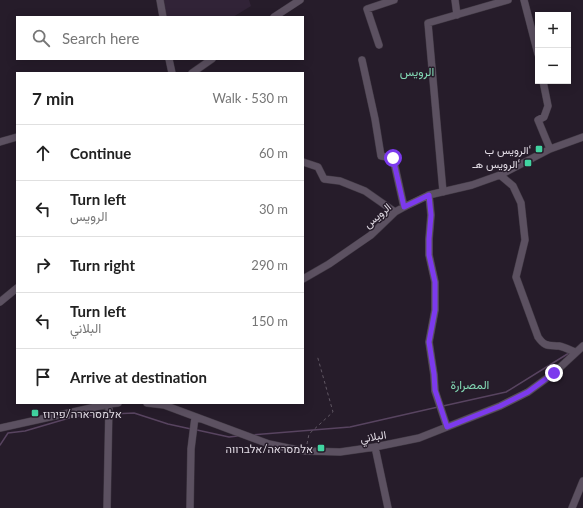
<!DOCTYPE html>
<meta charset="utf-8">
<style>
body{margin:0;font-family:Lato,Vazirmatn,Heebo,sans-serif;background:#f2f2f2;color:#222}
.controls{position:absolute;right:12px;top:12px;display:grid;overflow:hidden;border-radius:0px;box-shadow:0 2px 10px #0003}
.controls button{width:36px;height:36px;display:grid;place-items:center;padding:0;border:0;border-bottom:1px solid #e0e0e0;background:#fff;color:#222;font:20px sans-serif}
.stop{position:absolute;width:12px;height:12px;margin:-9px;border:3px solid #7c3aed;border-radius:50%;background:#fff}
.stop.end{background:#7c3aed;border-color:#fff;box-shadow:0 1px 4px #0008}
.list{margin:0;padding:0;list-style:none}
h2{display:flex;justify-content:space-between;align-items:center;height:52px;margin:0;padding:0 16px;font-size:17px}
h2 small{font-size:13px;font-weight:400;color:#767676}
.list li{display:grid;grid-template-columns:26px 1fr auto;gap:12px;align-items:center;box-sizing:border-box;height:56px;padding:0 16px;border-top:1px solid #e0e0e0}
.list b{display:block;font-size:15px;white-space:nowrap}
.list p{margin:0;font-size:13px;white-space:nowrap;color:#767676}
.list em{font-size:13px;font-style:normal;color:#767676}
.icon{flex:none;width:22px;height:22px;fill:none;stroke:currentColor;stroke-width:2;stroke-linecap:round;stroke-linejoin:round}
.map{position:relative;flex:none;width:583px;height:508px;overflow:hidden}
.search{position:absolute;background:#fff;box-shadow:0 2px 10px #0003;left:16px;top:16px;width:288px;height:44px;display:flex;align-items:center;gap:10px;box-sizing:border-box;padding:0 14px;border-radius:0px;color:#767676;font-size:15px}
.panel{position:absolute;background:#fff;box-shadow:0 2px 10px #0003;left:16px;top:72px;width:288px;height:332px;border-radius:0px}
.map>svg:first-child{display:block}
.built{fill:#312337}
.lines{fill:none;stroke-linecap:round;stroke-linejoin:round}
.stream{stroke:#584460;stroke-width:1.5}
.minor-casing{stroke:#423a45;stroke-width:8}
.path{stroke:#605763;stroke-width:1;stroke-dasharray:3 3;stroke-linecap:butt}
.minor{stroke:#5c5161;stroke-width:7}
.route{stroke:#7c3aed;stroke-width:5}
.poi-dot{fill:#41d4a1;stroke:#261c2a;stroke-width:1.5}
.labels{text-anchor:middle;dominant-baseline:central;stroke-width:3;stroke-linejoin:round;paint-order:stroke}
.poi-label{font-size:11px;fill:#e3dde6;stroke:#261c2a;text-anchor:end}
.street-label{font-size:11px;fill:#e3dde6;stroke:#261c2a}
.neighbourhood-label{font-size:12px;fill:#83dab5;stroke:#261c2a}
</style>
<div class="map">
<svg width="583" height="508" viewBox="0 0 583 508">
<rect width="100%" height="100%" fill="#261c2a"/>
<path class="built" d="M161,0H249L251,6L233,17H166Z"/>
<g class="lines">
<path class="stream" d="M443,406L506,392L569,353
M111,414L134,413L168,424L191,429
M197,430L229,437L238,436
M252,435L350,427L438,407
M0,445L8,433L25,431L76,416L107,415"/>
<defs>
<path id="minor" d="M160,0L163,17
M455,0L457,15
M524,0L538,54
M274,17L300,0
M379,45L367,9L394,0
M169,59L172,73
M362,60L375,119L381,156L393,158L404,207
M192,73L212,59
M543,81L548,106L544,117L538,120L550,149
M0,142L17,137
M303,162L318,167L324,179L340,181L365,191L395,212
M500,175L513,186L521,203L525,240L516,277L538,337C545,347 548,345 559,346C564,347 570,350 575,352
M443,192L428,23L508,0
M429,195L431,215L429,239V255L435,282V310L429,342L434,375L435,391L447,427
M303,279L329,264L371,235L395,212L404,207L429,195L472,185L500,175L550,149L583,137
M0,302L17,288
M147,403L164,405L269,444L288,448L305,451L340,452L375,447L419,438L500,406L528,392L554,373L583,346
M0,428L109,404L118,403
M375,447L388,508
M107,508L109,404
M190,508L191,449L195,417
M572,508L583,481"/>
</defs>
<use href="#minor" class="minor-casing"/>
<path class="path" d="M307,444L309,434L333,412L317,355"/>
<use href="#minor" class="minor"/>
</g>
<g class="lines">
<path class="route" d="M393,158L404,207L429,195L431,215L429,239V255L435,282V310L429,342L434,374L435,390L447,427L500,406L528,392L554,373"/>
</g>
<g class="poi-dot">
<rect x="535" y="145" width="8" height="8" rx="2"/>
<rect x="524" y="159" width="8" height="8" rx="2"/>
<rect x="31" y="409" width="8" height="8" rx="2"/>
<rect x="317" y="444" width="8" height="8" rx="2"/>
</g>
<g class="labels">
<g class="poi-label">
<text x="531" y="149">الرويس ب‘</text>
<text x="520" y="163">الرويس هـ‘</text>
<text x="43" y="413" text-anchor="start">אלמסרארה/פירוז</text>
<text x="313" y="448">אלמסראה/אלברווה</text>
</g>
<g class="street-label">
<text transform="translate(377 215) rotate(-40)">الرويس</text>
<text transform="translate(373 436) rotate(-9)">البلاني</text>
</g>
<g class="neighbourhood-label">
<text x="417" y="71">الرويس</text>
<text x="470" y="384">المصرارة</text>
</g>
</g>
</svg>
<div class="controls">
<button>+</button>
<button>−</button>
</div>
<div class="stop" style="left:393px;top:158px"></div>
<div class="stop end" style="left:554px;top:373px"></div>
<div class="search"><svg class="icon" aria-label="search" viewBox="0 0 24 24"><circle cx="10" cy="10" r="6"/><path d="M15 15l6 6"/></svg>Search here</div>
<section class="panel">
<h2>7 min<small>Walk · 530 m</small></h2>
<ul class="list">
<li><svg class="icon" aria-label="ahead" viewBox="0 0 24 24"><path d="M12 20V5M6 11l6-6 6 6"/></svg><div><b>Continue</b></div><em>60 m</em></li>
<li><svg class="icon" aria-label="left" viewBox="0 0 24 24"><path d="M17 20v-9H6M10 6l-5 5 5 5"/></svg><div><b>Turn left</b><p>الرويس</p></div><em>30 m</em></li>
<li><svg class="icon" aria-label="right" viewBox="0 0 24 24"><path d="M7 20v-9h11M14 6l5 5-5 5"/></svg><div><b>Turn right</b></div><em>290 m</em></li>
<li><svg class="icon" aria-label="left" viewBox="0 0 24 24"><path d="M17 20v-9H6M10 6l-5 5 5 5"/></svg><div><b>Turn left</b><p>البلاني</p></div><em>150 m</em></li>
<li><svg class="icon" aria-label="arrive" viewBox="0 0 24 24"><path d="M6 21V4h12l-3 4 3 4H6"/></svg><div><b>Arrive at destination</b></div></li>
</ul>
</section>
</div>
